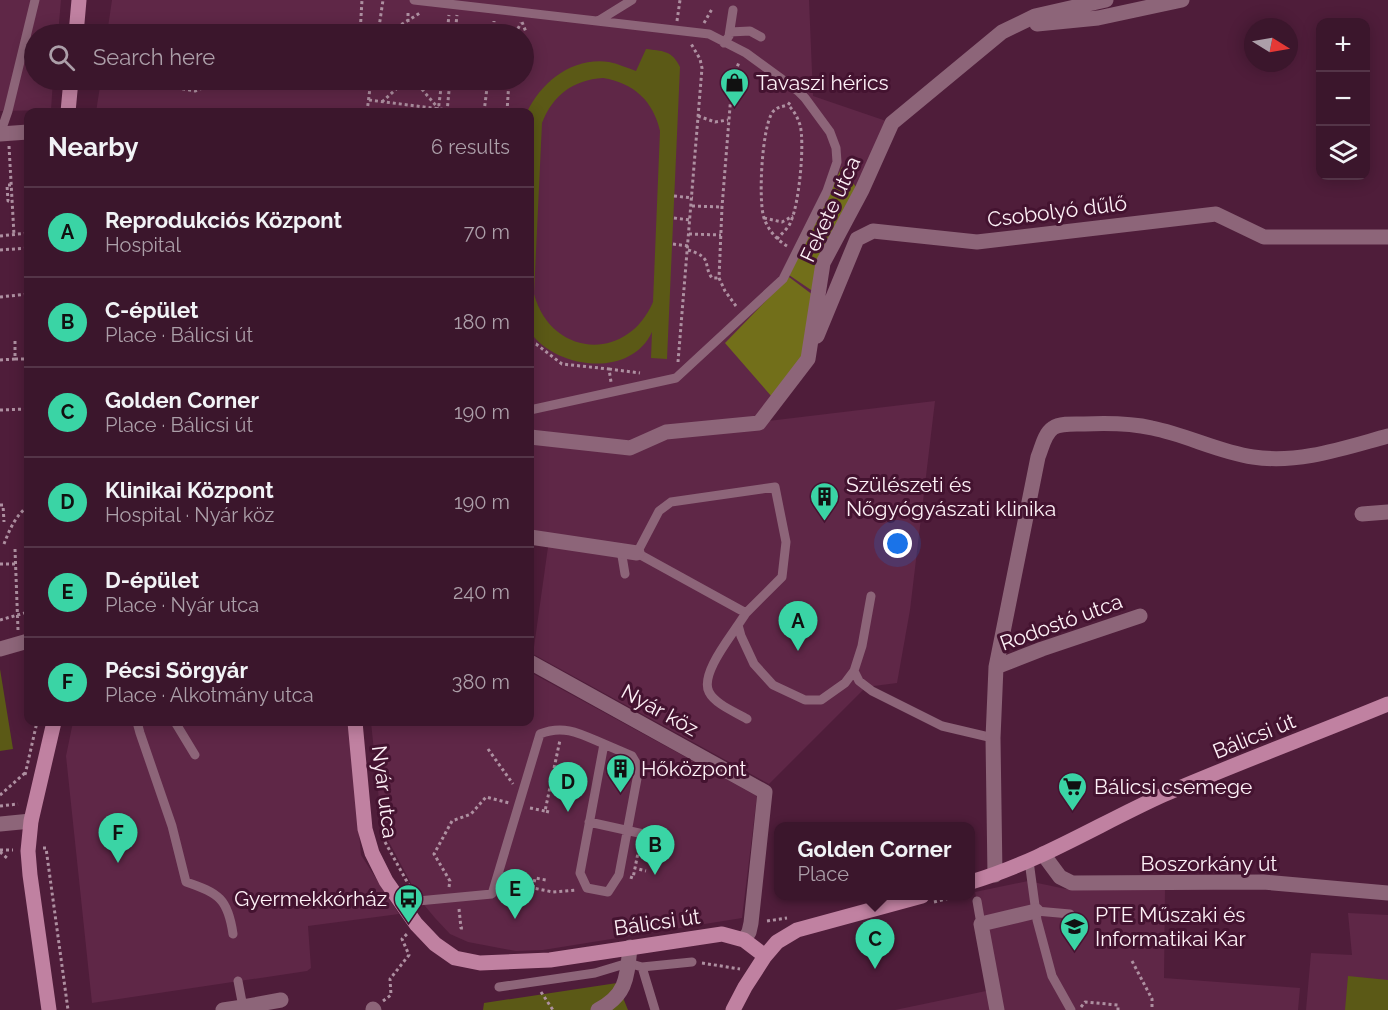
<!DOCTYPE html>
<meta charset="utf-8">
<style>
body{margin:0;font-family:Raleway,sans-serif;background:#462338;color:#f1f3f6}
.controls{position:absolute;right:18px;top:18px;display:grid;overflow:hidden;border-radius:12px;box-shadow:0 3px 15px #0003}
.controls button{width:54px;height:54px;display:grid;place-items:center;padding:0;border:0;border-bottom:2px solid #543548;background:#3b162c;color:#f1f3f6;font:30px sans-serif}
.compass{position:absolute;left:1244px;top:18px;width:54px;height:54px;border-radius:50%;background:#3b162c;box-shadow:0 3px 15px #0003;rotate:101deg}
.you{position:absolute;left:898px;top:544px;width:21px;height:21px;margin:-15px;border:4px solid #fff;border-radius:50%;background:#1a73e8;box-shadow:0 0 0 9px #1a73e833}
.badge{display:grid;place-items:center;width:39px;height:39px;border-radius:50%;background:#3ad4a5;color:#111;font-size:20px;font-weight:700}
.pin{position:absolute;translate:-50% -50px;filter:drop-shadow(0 2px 3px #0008)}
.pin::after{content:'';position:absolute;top:32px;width:21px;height:18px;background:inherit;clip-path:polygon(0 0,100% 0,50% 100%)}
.popup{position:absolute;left:774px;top:822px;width:201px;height:78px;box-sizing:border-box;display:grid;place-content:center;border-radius:12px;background:#3b162c;filter:drop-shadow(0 2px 4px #0005);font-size:20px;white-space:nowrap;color:#ac9fa9}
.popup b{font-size:22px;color:#f1f3f6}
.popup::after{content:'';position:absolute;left:50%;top:100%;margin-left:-12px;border:12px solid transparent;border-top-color:#3b162c}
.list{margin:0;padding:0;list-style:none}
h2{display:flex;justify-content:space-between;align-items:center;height:78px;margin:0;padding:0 24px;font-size:26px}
h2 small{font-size:20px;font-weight:400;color:#ac9fa9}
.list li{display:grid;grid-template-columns:39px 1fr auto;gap:18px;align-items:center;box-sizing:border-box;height:90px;padding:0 24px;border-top:2px solid #543548}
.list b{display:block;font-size:22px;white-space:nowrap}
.list p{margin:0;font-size:20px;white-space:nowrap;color:#ac9fa9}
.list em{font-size:20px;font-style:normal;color:#ac9fa9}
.icon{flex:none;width:33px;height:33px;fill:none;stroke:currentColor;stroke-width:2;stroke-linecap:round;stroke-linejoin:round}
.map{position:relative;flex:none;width:1388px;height:1010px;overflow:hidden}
.search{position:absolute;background:#3b162c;box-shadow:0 3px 15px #0003;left:24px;top:24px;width:510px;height:66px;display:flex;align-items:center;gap:15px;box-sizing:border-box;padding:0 21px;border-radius:33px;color:#ac9fa9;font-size:22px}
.panel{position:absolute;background:#3b162c;box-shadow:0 3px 15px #0003;left:24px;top:108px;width:510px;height:618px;border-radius:12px}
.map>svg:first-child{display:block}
.built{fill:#5f2747}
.green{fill:#5b5916;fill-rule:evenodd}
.forest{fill:#726f1a}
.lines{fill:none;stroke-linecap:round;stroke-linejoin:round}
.path{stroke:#ae90a1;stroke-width:3;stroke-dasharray:3 3;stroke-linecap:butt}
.lane{stroke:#8d6579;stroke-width:9}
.street{stroke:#8d6579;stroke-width:15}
.secondary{stroke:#c081a1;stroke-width:15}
.labels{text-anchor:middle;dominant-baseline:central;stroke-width:6;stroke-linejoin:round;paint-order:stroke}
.poi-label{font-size:21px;fill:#fdf0f6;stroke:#441330;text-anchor:start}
.street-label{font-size:21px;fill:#fdf0f6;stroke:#441330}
</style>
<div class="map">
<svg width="1388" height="1010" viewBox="0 0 1388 1010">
<rect width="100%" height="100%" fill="#4f1d3a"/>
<path class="built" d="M0,0H61L58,34H34V80H53L51,110L0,111Z
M112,0H809L813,96L892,123L823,263L808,359L760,422L935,401L910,610L897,683L866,687L769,784L533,654L549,540L530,537V112H96L101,80H524V34H107Z
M530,672L757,796L742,918L543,950L516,951L468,942L450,934L435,918L420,900L382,829L371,722H530Z
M73,722H349L361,855L399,914L308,926L311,968L307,971L92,1003L66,756Z
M1028,881L1066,889H1165L1164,978L1300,988L1298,1010H895L986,991L981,924L975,892Z
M1348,913L1388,915V1010H1306L1311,953L1352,955Z"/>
<path class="green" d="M646,49C662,51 672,50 680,67L667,359L651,358L652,332C630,379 556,369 530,332V112H527C542,81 573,57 609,62C619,64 627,68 636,71ZM603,78C634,83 653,101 660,131L653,302C627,363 551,357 534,294L542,123C553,95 573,80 603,78Z
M0,669L13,749L0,751Z
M1348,976L1388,980V1010H1345Z
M617,983L628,1010H483L484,1003Z"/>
<path class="forest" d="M842,167L858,190L814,292L789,275Z
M789,277L813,295L802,359L772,397L725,343Z"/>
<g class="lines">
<path class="path" d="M677,21L680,0
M522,22L526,32
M704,23L712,9
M360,34L362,0
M378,34L383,0
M386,34L420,13
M408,34V11
M447,34L449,15
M455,34L457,15
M493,34L494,21
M515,34L521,23
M168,80L173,87L195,91L216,83
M183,80L214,83
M356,80V84H360
M414,80L438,108
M369,100L464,112
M382,102L406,80
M399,111L408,112
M367,112L371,80
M438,112L442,80
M447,112L450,80
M484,112L488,80
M507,112L509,80
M698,116L715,122L728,120
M9,146L14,235
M11,185H7L8,201H12
M674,196L693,198
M692,206L722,207
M674,218L690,220
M764,218L782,222L793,216
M689,234L721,235
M0,236L28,233
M777,239C781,234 789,228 791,221C799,204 805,143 800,125C797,116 794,111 788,105
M673,244L688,246
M787,246C777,240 768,230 764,218C758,200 762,129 772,113C776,107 781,107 788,105L791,101
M0,250L28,248
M688,250C714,258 702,264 712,278H719
M0,297L28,294
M736,306L725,291L719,278L722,207L732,82L739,62
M530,343L536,344L562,364L609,369L611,382
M15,359H28
M0,360L15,359V340
M678,362L702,68L700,59L690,42
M609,369L640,373
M0,410L28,409
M0,505H3L4,522
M4,544C9,531 16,514 28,507
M15,549L18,630
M0,564H15
M0,620L28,612
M390,723L391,722
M488,749L513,784
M25,775L37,722
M0,795L25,773
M0,806L18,804
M530,808L545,811
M549,812L545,811L560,740
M385,842L411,889
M640,843L635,868L646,871
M43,848H46L68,1010
M0,850H13
M0,852L7,858
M630,877L633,878L635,868
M449,887L450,881L434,854L452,821L471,814L486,797L509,803
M533,888L535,878L546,880
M506,892L533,888L553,892L576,890
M934,902L958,896
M459,909L461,928H465
M767,921L787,918
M1132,961L1152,999V1010
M702,963L740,969
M541,992L553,1010
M383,1001L391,995L390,979L409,955L402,939L407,934
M1081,1007L1085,1002L1118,1005V1010"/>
<path class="lane" d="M414,0L709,34L746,53L798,91L805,98L830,132L836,148L837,162L827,191L783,279L676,378L530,410
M598,21L632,0
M730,32L750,31L761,37
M724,43L729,36L733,10
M0,134L8,111L35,0
M621,550L625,574
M746,613L637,553L659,511L671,502L775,487L786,542L782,577L746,613L738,625L741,636L754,664L773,685L805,700H821L845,683L854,671L859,681L872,691L942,726L993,738
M738,625C729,639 700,675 709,692C715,704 735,712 747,719
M854,671L862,646L871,596
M137,722L140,733L172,826L186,882C219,893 228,899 233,934
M175,722L195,755
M589,822L666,839
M1029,861L1037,920L1052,976L1071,1010
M977,901L981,924
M402,905L418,901L492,894L540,734C564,724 581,734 604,744L580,873L587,888L608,892L619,875L639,768L632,756L604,744
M1036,911L1070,914
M642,967L655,1010
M238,981L243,1007
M499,987L595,973L628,963L642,967L692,962"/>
<path class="street" d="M1037,24L1098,18L1182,0
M0,134L28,132
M817,336L857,239L873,231L977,242L1216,214L1264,237H1388
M530,437L630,448L666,432L759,423L808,359L823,263L862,190L892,123L1002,32L1035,16L1106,0
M1362,514L1388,512
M530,537L637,553
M0,649L28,641
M530,662L765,792L751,923L749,932L744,940
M996,667L1042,649L1140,616
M0,824L31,821
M1043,854L1060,877L1072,883L1263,882L1388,893
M995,875L993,738L996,667L1038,457C1042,448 1044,434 1053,428C1060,423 1075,424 1084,424C1106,423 1130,423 1152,428C1187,435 1219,452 1253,457C1299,464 1344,448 1388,436
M243,1007L281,1000
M373,1009L374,1010
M223,1010L243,1007L246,1010
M598,1010C627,995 627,977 630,947
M997,1010L981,924L1036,911"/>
<path class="secondary" d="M76,34L79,0
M68,112L71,80
M355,722L365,829L372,853L386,881L416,924L435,944L455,958L480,963L550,960L722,934L744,940L765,956L777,942L797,930L922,896
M971,882C1039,862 1099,824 1163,795C1237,763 1313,735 1388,704
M49,1010L30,875L28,851L31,821L54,722
M733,1010L745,987L765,956"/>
</g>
<defs>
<symbol id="shop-pin" viewBox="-11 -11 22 30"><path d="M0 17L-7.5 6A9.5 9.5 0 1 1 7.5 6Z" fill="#3ad4a5" stroke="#441330"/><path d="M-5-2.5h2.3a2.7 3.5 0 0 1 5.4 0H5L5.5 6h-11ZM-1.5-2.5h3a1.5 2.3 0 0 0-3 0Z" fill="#111"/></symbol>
<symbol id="building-pin" viewBox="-11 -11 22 30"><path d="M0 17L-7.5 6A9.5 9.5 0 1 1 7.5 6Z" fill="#3ad4a5" stroke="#441330"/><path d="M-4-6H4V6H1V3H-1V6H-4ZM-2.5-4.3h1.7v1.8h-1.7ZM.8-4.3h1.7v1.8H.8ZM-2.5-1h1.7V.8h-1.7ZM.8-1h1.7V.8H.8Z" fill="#111"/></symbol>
<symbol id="supermarket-pin" viewBox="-11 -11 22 30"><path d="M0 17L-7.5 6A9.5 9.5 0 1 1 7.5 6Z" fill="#3ad4a5" stroke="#441330"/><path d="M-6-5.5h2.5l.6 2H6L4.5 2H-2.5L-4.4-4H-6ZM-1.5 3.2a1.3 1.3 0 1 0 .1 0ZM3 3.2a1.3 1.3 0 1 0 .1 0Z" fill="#111"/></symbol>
<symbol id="bus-pin" viewBox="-11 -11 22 30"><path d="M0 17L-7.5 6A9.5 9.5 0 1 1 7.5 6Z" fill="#3ad4a5" stroke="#441330"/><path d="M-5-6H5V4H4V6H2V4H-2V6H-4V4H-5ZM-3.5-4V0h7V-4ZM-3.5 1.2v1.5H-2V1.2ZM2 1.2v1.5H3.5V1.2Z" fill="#111"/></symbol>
<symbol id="university-pin" viewBox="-11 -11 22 30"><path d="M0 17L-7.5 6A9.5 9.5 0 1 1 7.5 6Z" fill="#3ad4a5" stroke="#441330"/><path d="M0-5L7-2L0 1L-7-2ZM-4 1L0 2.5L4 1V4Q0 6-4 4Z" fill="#111"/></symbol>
</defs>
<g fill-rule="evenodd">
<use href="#shop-pin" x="718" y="66" width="33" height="45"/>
<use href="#building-pin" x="808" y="480" width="33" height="45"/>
<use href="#building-pin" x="604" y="752" width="33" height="45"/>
<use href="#supermarket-pin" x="1056" y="770" width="33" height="45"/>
<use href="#bus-pin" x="392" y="882" width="33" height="45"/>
<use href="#university-pin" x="1058" y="910" width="33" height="45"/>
</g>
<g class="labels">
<g class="poi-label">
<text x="756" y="82">Tavaszi hérics</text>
<text x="846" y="484">Szülészeti és<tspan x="846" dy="24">Nőgyógyászati klinika</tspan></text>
<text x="641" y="768">Hőközpont</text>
<text x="1094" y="786">Bálicsi csemege</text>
<text x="387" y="898" text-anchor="end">Gyermekkórház</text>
<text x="1095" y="914">PTE Műszaki és<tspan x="1095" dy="24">Informatikai Kar</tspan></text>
</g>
<g class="street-label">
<text transform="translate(830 209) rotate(-65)">Fekete utca</text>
<text transform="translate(1057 211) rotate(-7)">Csobolyó dűlő</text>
<text transform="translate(1061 622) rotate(-20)">Rodostó utca</text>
<text transform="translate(660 710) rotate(29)">Nyár köz</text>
<text transform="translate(1254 736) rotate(-22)">Bálicsi út</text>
<text transform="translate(385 792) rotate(83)">Nyár utca</text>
<text x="1209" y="863">Boszorkány út</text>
<text transform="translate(657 922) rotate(-8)">Bálicsi út</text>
</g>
</g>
</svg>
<div class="controls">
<button>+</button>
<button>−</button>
<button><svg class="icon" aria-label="layers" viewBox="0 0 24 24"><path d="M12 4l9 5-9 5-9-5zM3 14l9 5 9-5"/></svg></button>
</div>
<svg class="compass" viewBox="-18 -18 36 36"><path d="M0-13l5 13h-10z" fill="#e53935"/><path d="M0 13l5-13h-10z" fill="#ac9fa9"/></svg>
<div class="you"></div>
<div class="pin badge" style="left:798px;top:651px">A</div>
<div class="pin badge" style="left:655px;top:875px">B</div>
<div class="pin badge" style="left:875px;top:969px">C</div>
<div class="popup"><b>Golden Corner</b>Place</div>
<div class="pin badge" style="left:568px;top:812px">D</div>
<div class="pin badge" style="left:515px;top:919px">E</div>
<div class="pin badge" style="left:118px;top:863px">F</div>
<div class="search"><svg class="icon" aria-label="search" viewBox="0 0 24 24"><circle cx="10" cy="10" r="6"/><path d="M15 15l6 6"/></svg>Search here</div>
<section class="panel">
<h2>Nearby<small>6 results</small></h2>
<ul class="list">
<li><span class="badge">A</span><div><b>Reprodukciós Központ</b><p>Hospital</p></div><em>70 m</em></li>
<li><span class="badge">B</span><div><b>C-épület</b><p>Place · Bálicsi út</p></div><em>180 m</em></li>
<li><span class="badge">C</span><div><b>Golden Corner</b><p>Place · Bálicsi út</p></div><em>190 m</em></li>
<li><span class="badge">D</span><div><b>Klinikai Központ</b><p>Hospital · Nyár köz</p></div><em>190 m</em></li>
<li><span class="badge">E</span><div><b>D-épület</b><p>Place · Nyár utca</p></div><em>240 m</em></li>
<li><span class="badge">F</span><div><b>Pécsi Sörgyár</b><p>Place · Alkotmány utca</p></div><em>380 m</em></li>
</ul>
</section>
</div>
